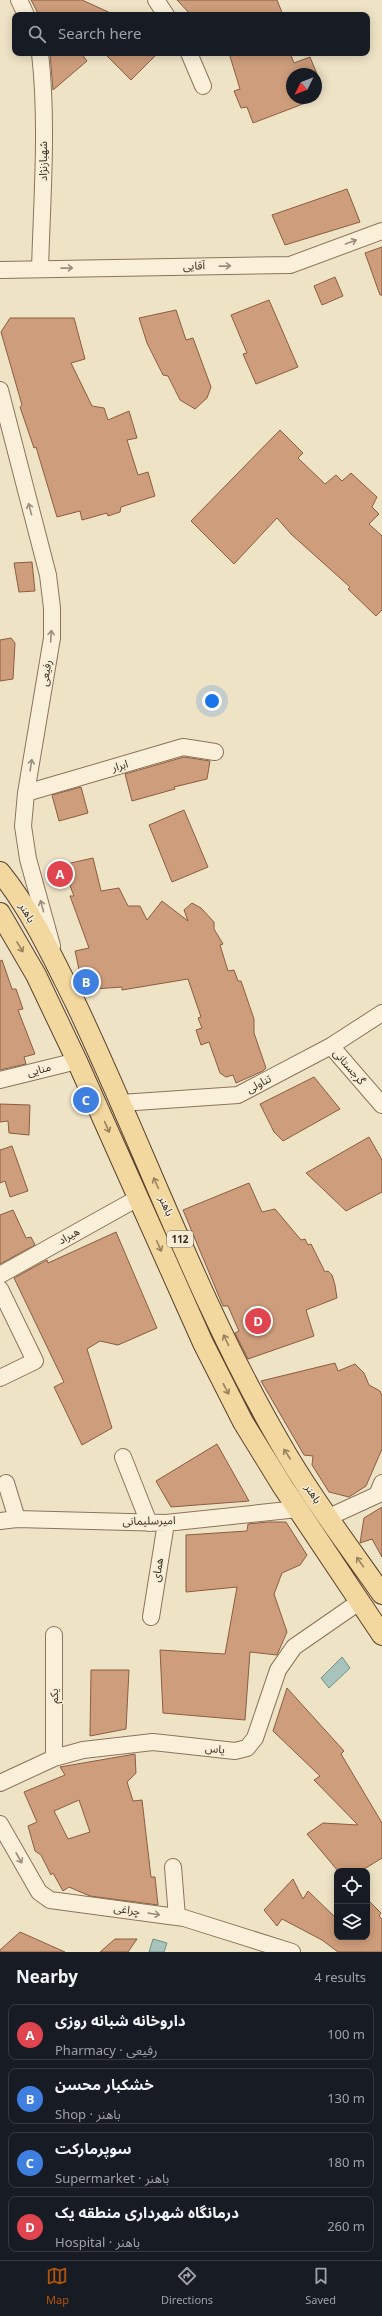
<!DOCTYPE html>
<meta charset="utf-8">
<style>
body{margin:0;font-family:Georgia,"Noto Sans Arabic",serif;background:#242831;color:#f1f3f6}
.controls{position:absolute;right:12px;bottom:12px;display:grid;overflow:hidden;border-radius:8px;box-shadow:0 2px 10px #0003}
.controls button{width:36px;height:36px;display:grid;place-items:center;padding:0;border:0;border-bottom:1px solid #363941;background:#171b24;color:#f1f3f6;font:20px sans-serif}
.compass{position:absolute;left:286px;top:68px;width:36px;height:36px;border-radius:50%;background:#171b24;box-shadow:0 2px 10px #0003;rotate:227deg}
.you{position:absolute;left:212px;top:701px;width:14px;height:14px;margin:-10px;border:3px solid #fff;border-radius:50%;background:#1a73e8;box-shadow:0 0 0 6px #1a73e833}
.badge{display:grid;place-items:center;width:26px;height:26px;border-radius:50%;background:#b45309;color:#fff;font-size:13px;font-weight:700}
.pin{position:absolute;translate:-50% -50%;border:2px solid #fff;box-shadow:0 1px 4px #0006}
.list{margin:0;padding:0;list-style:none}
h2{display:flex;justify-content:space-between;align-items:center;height:52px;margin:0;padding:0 16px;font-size:17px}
h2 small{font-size:13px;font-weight:400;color:#9ea1a6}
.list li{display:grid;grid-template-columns:26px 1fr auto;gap:12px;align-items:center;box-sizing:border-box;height:56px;margin:0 8px 8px;padding:0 8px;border:1px solid #363941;border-radius:8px}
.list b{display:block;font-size:15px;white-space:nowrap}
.list p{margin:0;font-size:13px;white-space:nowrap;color:#9ea1a6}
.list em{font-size:13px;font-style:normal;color:#9ea1a6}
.icon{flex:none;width:22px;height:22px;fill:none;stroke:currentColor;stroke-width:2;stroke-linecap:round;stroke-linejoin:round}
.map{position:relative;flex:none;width:382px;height:1952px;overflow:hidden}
.search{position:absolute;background:#171b24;box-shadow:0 2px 10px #0003;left:12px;right:12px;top:12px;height:44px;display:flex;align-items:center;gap:10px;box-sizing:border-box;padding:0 14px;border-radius:8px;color:#9ea1a6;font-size:15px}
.sheet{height:308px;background:#171b24}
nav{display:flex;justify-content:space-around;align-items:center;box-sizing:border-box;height:56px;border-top:1px solid #363941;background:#171b24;font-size:11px;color:#9ea1a6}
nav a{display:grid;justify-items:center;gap:2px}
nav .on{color:#b45309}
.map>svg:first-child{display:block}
.water{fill:#a8c3bb;stroke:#6e9288}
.building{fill:#ce9d7b;stroke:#8b5d41;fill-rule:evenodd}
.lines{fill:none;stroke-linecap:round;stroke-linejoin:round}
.minor-casing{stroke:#8b745b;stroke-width:18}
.major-casing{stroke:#59422f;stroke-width:22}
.minor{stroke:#faf0da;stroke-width:16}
.major{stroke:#f2d79e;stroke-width:20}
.oneway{stroke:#9a8e7c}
.oneway2{stroke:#96825e}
.labels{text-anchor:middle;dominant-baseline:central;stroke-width:3;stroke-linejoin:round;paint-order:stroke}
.shield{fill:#f6edd6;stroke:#736656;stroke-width:1}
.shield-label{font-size:10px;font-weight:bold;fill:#3b2c1f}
.street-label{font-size:11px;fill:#3b2c1f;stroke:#f6edd6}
</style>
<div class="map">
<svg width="382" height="1952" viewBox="0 0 382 1952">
<rect width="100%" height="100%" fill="#efe3c6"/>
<path class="water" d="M342,1657L350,1668L329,1688L321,1678Z
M153,1939L167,1943L164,1952H149Z"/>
<path class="building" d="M31,0H82L115,15H39Z
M177,0H277L283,15H191Z
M50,53H81L87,61L53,90Z
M104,53H158L131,80Z
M229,53H290L294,63L310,57L317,74H292V98L316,99L253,123L247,107L241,108L234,91L240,89Z
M347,189L360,222L285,245L272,215Z
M382,247V295H380L365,253Z
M335,277L343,296L322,305L314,286Z
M269,300L298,367L256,384L243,354L247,353L231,315Z
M176,310L186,340L193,338L211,387L207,398L195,409L180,400L168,376L163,375L147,343L139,318Z
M10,318H74L85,359L71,363L92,406L104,408L108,420L129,411L137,438L127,440L138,475L148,472L155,496L121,507L120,512L108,516L107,513L82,520L80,511L57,517L36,447L34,448L20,407L22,405L1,332Z
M280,430L303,453L298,458L325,484L336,475L342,481L351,473L377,497L372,507L379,514L369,524L382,536V610L376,616L348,589L350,587L291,534L277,518L234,564L191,521Z
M32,562L35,591L19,592L14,563Z
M11,638L15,643L13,679L0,681V640Z
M184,757L210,761L207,779L174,787L175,789L132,801L125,774Z
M81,787L88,813L59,821L52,795Z
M184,810L208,867L172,882L149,825Z
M93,858L101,891L119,888L128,906H140L147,920L162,901L188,921L184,910L192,903L201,908L214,922V929L223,944L220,945L228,971L234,970L238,981H241L254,1019V1033L266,1068L263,1071L236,1083L233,1075L226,1077L220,1073L209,1042L201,1045L196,1030L202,1028L198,1018L201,1017L188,979L122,990V987L93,989L86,982L82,983L75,951L89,948L70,896H74L62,865Z
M2,960L12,989H16L23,1009L18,1010L35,1054L24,1057L26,1064L0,1070V961Z
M314,1077L340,1109L283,1141L274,1132L260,1104Z
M0,1104L30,1105L29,1135L9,1133L8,1121L0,1122Z
M369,1137L382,1160V1192L346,1211L306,1173Z
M12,1146L28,1191L10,1197L5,1181L0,1183V1150Z
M249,1183L262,1212L275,1209L301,1240L305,1239L308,1245L311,1244L325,1272L328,1271L332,1275L335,1285L337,1298L306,1310L314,1336L248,1359L235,1333L239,1331L228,1306H223L183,1210Z
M13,1210L26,1238L31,1237L35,1245L0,1264V1215Z
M116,1232L157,1328L118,1345L100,1341L87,1349L112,1428L82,1445L54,1387L64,1382L14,1278L47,1260L48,1263Z
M335,1363L338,1371L355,1364L364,1373L369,1385L380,1391L382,1396V1449L366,1486L349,1497L329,1492L312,1465L313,1456L304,1455L261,1381Z
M217,1444L249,1501L171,1507L156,1481Z
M382,1507V1557L372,1539L360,1543L364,1518Z
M268,1522H286L307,1555L300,1565L282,1573L274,1594L287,1632L277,1655L250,1652L245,1720L163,1713L160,1650L225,1654L237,1587L186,1592V1535L247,1531L248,1524Z
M91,1670H129L126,1729L90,1736Z
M287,1688L344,1751L341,1754L382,1823V1858L361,1871H338L307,1834L323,1823L358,1825L314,1780L320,1776L273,1731Z
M135,1754L136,1773L127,1782L133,1801L142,1800L151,1877H155L158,1905L90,1896L69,1887L63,1891L53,1873L51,1875L41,1855L35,1851L28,1826L37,1822L24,1792L65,1775L60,1767ZM79,1800L90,1832L68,1839L54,1811Z
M293,1879L303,1899L308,1891L337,1919V1937H367V1899L381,1913L379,1916L382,1919V1952H338L322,1940L282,1919L277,1926L264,1910Z
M20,1932L65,1952H0V1950Z
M115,1939H137L128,1952H100Z"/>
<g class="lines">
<defs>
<path id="minor" d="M19,0L26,15
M156,0L166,15
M40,53C48,124 42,197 40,269
M189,53L203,86
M0,270L290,265L382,231
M0,390L48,575L52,608V638L26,793L23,826L28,859L52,946
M26,793L183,747L215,752
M331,1046L382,1105
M0,1080L77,1061
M121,1103L238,1095L331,1046L382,1013
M0,1275L138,1198
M0,1289L35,1361L0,1378
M123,1457L149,1523
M6,1483L17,1519
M329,1517L377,1495L382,1483
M0,1521L17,1519L166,1523L298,1509
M151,1617L166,1523
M54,1635V1758
M0,1783L54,1758L83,1750L153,1742L235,1751L247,1748L255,1738L278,1670L294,1647L359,1602
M0,1824L39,1892L50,1900L184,1918L292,1952
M173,1867L177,1917"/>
<path id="major" d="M0,872C31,910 53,958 75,1002C144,1147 198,1301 279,1441C309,1494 347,1544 382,1594
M0,913L36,975L77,1061L203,1343L243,1422L283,1487L382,1635"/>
</defs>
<use href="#minor" class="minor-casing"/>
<use href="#major" class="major-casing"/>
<use href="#minor" class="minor"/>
<use href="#major" class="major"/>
</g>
<defs><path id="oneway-shaft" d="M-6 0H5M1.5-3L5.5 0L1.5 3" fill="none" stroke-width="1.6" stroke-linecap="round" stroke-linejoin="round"/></defs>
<g class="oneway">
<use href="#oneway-shaft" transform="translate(351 242) rotate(-20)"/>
<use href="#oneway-shaft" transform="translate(225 266) rotate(-1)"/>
<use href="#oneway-shaft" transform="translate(67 268) rotate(-1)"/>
<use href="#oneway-shaft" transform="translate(30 509) rotate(-105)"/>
<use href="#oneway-shaft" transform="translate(51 636) rotate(-86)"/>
<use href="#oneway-shaft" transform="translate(31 765) rotate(-81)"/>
<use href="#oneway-shaft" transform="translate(42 906) rotate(-105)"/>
<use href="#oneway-shaft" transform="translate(19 1858) rotate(61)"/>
<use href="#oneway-shaft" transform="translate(154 1914) rotate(8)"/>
</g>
<g class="oneway2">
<use href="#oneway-shaft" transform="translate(20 947) rotate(59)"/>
<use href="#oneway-shaft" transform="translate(107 1127) rotate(66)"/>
<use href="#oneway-shaft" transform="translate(156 1183) rotate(-114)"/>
<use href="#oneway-shaft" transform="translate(159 1246) rotate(66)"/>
<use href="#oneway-shaft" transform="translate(226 1340) rotate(-116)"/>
<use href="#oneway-shaft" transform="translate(226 1389) rotate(63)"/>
<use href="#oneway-shaft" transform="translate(287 1454) rotate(-123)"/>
<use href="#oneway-shaft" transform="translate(360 1562) rotate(-125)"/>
</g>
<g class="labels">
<rect class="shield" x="167" y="1231" width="26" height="16" rx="3"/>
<g class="shield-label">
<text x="180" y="1239">112</text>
</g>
<g class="street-label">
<text transform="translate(43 161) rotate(-90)">شهبازنژاد</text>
<text transform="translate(194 266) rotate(-1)">آقایی</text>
<text transform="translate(46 673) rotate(-81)">رفیعی</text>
<text transform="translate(120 766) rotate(-16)">ابرار</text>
<text transform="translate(27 913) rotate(60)">باهنر</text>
<text transform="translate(349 1067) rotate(49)">گرجستانی</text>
<text transform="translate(39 1070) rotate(-14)">منایی</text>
<text transform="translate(259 1084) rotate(-28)">تناولی</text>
<text transform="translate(166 1206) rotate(66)">باهنر</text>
<text transform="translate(69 1236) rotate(-29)">هیراد</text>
<text transform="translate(313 1494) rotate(57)">باهنر</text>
<text transform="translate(149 1521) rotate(-1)">امیرسلیمانی</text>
<text transform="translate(158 1570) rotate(-81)">همای</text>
<text transform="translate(54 1696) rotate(-90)">یکم</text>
<text transform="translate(215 1749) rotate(6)">یاس</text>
<text transform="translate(127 1910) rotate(8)">چراغی</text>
</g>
</g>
</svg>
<div class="controls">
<button><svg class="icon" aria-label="locate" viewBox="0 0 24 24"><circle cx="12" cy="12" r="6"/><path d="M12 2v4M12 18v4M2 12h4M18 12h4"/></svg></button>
<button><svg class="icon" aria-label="layers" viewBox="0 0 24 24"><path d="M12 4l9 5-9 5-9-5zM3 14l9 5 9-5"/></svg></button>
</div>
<svg class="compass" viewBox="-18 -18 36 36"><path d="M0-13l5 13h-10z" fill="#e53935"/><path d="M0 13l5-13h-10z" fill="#9ea1a6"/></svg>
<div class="you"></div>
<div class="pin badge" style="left:60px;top:874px;background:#e0444e">A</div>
<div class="pin badge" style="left:86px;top:982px;background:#3f7fe0">B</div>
<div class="pin badge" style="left:86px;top:1100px;background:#3f7fe0">C</div>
<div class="pin badge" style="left:258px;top:1321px;background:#e0444e">D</div>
<div class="search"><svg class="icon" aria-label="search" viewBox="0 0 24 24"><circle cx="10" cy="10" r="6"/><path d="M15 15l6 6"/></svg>Search here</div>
</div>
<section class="sheet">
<h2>Nearby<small>4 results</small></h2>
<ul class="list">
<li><span class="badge" style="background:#e0444e">A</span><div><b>داروخانه شبانه روزی</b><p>Pharmacy · رفیعی</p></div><em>100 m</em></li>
<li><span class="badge" style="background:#3f7fe0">B</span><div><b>خشکبار محسن</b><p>Shop · باهنر</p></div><em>130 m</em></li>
<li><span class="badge" style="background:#3f7fe0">C</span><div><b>سوپرمارکت</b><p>Supermarket · باهنر</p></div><em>180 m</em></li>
<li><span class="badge" style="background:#e0444e">D</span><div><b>درمانگاه شهرداری منطقه یک</b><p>Hospital · باهنر</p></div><em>260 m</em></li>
</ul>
</section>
<nav>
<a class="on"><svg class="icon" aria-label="map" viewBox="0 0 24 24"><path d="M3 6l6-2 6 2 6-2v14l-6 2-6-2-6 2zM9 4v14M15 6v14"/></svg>Map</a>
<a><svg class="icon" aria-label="directions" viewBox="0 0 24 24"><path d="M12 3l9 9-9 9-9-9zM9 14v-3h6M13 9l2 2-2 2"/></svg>Directions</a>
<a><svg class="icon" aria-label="saved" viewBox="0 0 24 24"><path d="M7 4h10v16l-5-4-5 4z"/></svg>Saved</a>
</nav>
